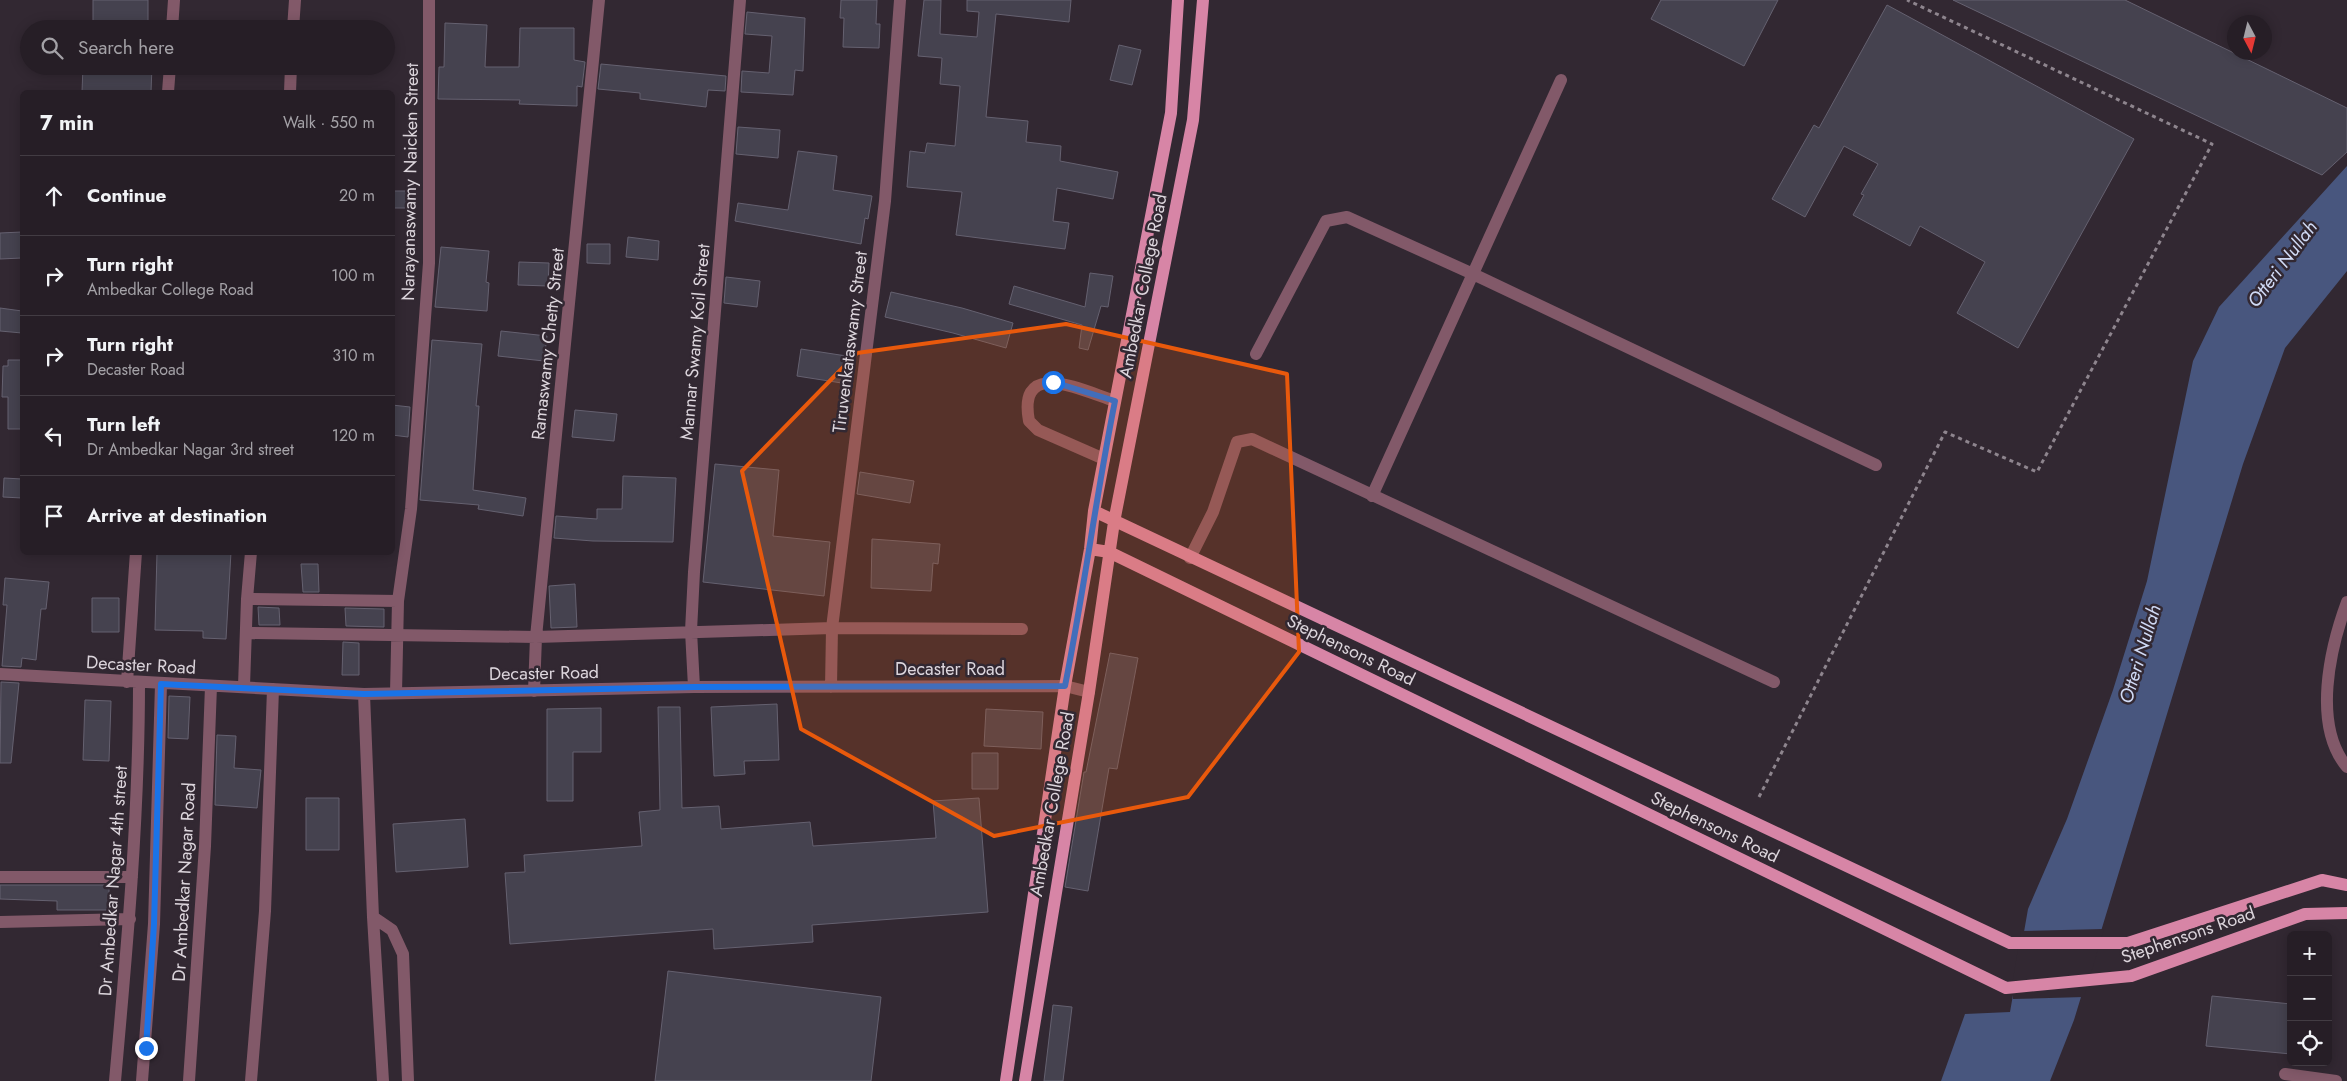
<!DOCTYPE html>
<meta charset="utf-8">
<style>
body{margin:0;font-family:Jost,sans-serif;background:#2e272e;color:#f1f3f6}
.controls{position:absolute;right:15px;bottom:15px;display:grid;overflow:hidden;border-radius:8px;box-shadow:0 2px 12px #0003}
.controls button{width:45px;height:45px;display:grid;place-items:center;padding:0;border:0;border-bottom:1px solid #423c43;background:#261e26;color:#f1f3f6;font:25px sans-serif}
.compass{position:absolute;left:2227px;top:15px;width:45px;height:45px;border-radius:50%;background:#261e26;box-shadow:0 2px 12px #0003;rotate:173deg}
.stop{position:absolute;width:15px;height:15px;margin:-11px;border:4px solid #1a73e8;border-radius:50%;background:#fff}
.stop.end{background:#1a73e8;border-color:#fff;box-shadow:0 1px 5px #0008}
.list{margin:0;padding:0;list-style:none}
h2{display:flex;justify-content:space-between;align-items:center;height:65px;margin:0;padding:0 20px;font-size:21px}
h2 small{font-size:16px;font-weight:400;color:#a4a2a7}
.list li{display:grid;grid-template-columns:32px 1fr auto;gap:15px;align-items:center;box-sizing:border-box;height:80px;padding:0 20px;border-top:1px solid #423c43}
.list b{display:block;font-size:19px;white-space:nowrap}
.list p{margin:0;font-size:16px;white-space:nowrap;color:#a4a2a7}
.list em{font-size:16px;font-style:normal;color:#a4a2a7}
.icon{flex:none;width:28px;height:28px;fill:none;stroke:currentColor;stroke-width:2;stroke-linecap:round;stroke-linejoin:round}
.map{position:relative;flex:none;width:2347px;height:1081px;overflow:hidden}
.search{position:absolute;background:#261e26;box-shadow:0 2px 12px #0003;left:20px;top:20px;width:375px;height:55px;display:flex;align-items:center;gap:12px;box-sizing:border-box;padding:0 18px;border-radius:28px;color:#a4a2a7;font-size:19px}
.panel{position:absolute;background:#261e26;box-shadow:0 2px 12px #0003;left:20px;top:90px;width:375px;height:465px;border-radius:8px}
.map>svg:first-child{display:block}
.water{fill:#48567e}
.pier{fill:#322832}
.building{fill:#45424f;stroke:#656170}
.lines{fill:none;stroke-linecap:round;stroke-linejoin:round}
.path{stroke:#8e858e;stroke-width:3;stroke-dasharray:4 4;stroke-linecap:butt}
.minor{stroke:#825969;stroke-width:12}
.major{stroke:#d785a6;stroke-width:12}
.route{stroke:#1a73e8;stroke-width:6}
.marked{fill:#e8590c;fill-opacity:0.2;stroke:#e8590c;stroke-width:4;stroke-linejoin:round}
.labels{text-anchor:middle;dominant-baseline:central;stroke-width:5;stroke-linejoin:round;paint-order:stroke}
.street-label{font-size:18px;fill:#dcd5dc;stroke:#322832}
.water-label{font-size:19px;font-style:italic;fill:#d0daf5;stroke:#322832}
</style>
<div class="map">
<svg width="2347" height="1081" viewBox="0 0 2347 1081">
<rect width="100%" height="100%" fill="#322832"/>
<path class="water" d="M2347,166V271L2285,348L2243,464L2074,1020L2050,1081H1941L1965,1014L2010,1012L2028,909L2067,819L2113,690L2147,581L2193,361L2219,307Z"/>
<path class="pier" d="M2104,929L2084,997L2013,999L2012,985L2021,931Z"/>
<path class="building" d="M93,0H148V29H93Z
M841,0H877L876,24H880L879,48L843,47L844,18H840Z
M924,0H941L940,34L977,37L979,12L967,11V0H1071L1069,22L996,14L986,117L1028,121L1026,142L1061,146L1060,161L1118,172L1113,199L1057,188L1053,221L1069,223L1065,249L956,235L962,192L907,187L910,151L925,153L927,143L955,146L960,86L940,84L942,58L918,56Z
M1661,0H1778L1744,66L1651,19Z
M1953,0H2125L2347,108V152L2322,175Z
M1887,5L2134,139L2018,348L1957,313L1985,262L1920,226L1910,246L1853,215L1864,195L1861,194L1878,164L1844,146L1805,217L1772,199L1814,125L1819,128Z
M747,12L805,18L803,71L795,70L793,95L741,92L742,71L769,73L772,36L745,34Z
M445,23L487,25L485,67H519L520,28H574V60L585,62L582,87L577,86V106L519,104L520,100L438,99L439,67H444Z
M1119,45L1141,50L1132,85L1110,80Z
M601,64L726,76L725,91L708,90L706,107L640,99V93L598,89Z
M83,66H152L151,92H82Z
M738,127L780,130L778,158L736,154Z
M798,151L837,156L833,190L872,196L868,219L865,218L861,244L735,221L738,203L788,210Z
M392,191H407V208H392Z
M22,232V258L0,259V233Z
M628,237L659,241L658,260L626,257Z
M587,244H610V264L587,263Z
M441,247L489,251L486,282L489,283L487,311L435,307Z
M519,262L549,263L548,286L518,285Z
M1090,273L1113,276L1108,307L1101,306L1088,350L1079,348L1082,325L1009,304L1014,286L1085,307Z
M726,277L760,281L757,307L724,303Z
M891,292L962,308L1013,323L1006,348L953,333L885,317Z
M0,308L22,311V333L0,331Z
M501,331L547,336L544,361L498,356Z
M432,340L482,344L476,406H479L473,490L526,498L523,516L478,509L479,505L420,500Z
M801,349L853,357L848,384L797,376Z
M8,360H22V429H8V397H2L3,366H8Z
M392,405L410,407L408,437L392,435Z
M575,410L617,414L614,441L572,437Z
M715,464L779,470L773,536L830,542L824,596L703,582Z
M860,472L914,481L910,503L857,494Z
M623,476L676,478L673,542L593,541L554,538L556,516L597,519V509H622Z
M4,478L22,479V498L3,497Z
M872,539L940,544L938,564L933,563L931,591L871,588Z
M157,552H231L226,639L203,638V631L155,630Z
M301,564H318L319,592H303Z
M5,578L49,582L46,609H41L36,660L22,658L21,667L2,666L7,605H3Z
M575,584L577,627L551,628L549,586Z
M92,598H119V632H92Z
M258,607L279,608L280,625H259Z
M345,608L384,609V627L346,626Z
M343,642L359,643V675H342Z
M1110,653L1138,658L1117,769L1109,768L1088,891L1065,887L1084,772H1086Z
M1,682L19,683L11,763H0Z
M169,696L190,697L188,739L168,738Z
M85,700L111,701L109,761L83,760Z
M777,704L779,760L744,761L745,774L714,776L711,707Z
M658,707H680L682,808L719,806L721,829L810,822L813,846L936,838L933,801L979,798L988,912L812,925L813,942L714,949L713,929L510,944L505,873L525,872L524,855L642,846L639,812L660,810Z
M601,708V752H573V801H547V709Z
M986,709L1043,712L1041,749L984,746Z
M217,735L236,736L234,768L261,770L257,808L215,805Z
M972,753H998V789H972Z
M306,798H339V850H306Z
M465,819L468,867L396,872L393,824Z
M0,885H109V910H57V901L0,899Z
M668,971L881,997L871,1081H655Z
M2212,996L2291,1004V1054L2206,1046Z
M1053,1005L1072,1007L1063,1081H1044Z"/>
<g class="lines">
<path class="path" d="M1759,797L1945,432L2037,472L2212,144L1907,0"/>
<path class="minor" d="M172,29L174,0
M293,29L295,0
M168,92L170,66
M290,92L291,66
M1256,354L1326,221L1347,217L1473,274L1876,465
M1104,459L1038,430L1029,421C1017,357 1083,391 1115,401
M1372,496L1561,80
M1190,558L1213,512L1237,442L1252,439L1774,682
M247,599L398,601
M2347,602C2330,648 2312,725 2347,767
M247,633L536,637L832,628L1022,629
M0,674L364,694L694,687L1065,686L1089,692
M127,682L136,552
M244,686L247,599L251,552
M694,687L691,631L694,572L740,0
M831,687L832,628L885,201L900,0
M534,691L536,637L599,0
M396,693L398,601L411,509L429,263V0
M364,694L373,917L383,1081
M0,877H132
M373,917L392,930L403,954L408,1081
M0,922L130,919
M2285,1074L2336,1081
M115,1081C127,948 139,816 139,683
M142,1081L154,924L161,684
M189,1081L205,846L211,686
M251,1081L265,911L273,689"/>
<path class="major" d="M1094,511L2010,943H2128L2322,880L2347,885
M1090,549L1109,552L2006,988L2131,976L2305,914L2347,913
M1006,1081L1065,686L1090,549L1094,511L1171,113L1178,0
M1025,1081L1089,692L1114,522L1193,120L1203,0"/>
</g>
<g class="lines">
<path class="route" d="M146,1048L154,924L161,684L364,694L694,687L1065,686C1084,591 1096,496 1115,401L1053,382"/>
</g>
<path class="marked" d="M1066,324L1287,374L1299,652L1188,797L994,836L801,729L742,471L857,353Z"/>
<g class="labels">
<g class="street-label">
<text transform="translate(410 182) rotate(-89)">Narayanaswamy Naicken Street</text>
<text transform="translate(1143 286) rotate(-79)">Ambedkar College Road</text>
<text transform="translate(695 342) rotate(-85)">Mannar Swamy Koil Street</text>
<text transform="translate(850 342) rotate(-83)">Tiruvenkataswamy Street</text>
<text transform="translate(548 344) rotate(-84)">Ramaswamy Chetty Street</text>
<text transform="translate(1351 650) rotate(26)">Stephensons Road</text>
<text transform="translate(141 665) rotate(3)">Decaster Road</text>
<text x="950" y="669">Decaster Road</text>
<text transform="translate(544 673) rotate(-1)">Decaster Road</text>
<text transform="translate(1052 804) rotate(-80)">Ambedkar College Road</text>
<text transform="translate(1715 827) rotate(26)">Stephensons Road</text>
<text transform="translate(113 881) rotate(-86)">Dr Ambedkar Nagar 4th street</text>
<text transform="translate(184 882) rotate(-87)">Dr Ambedkar Nagar Road</text>
<text transform="translate(2188 935) rotate(-19)">Stephensons Road</text>
</g>
<g class="water-label">
<text transform="translate(2282 264) rotate(-53)">Otteri Nullah</text>
<text transform="translate(2140 654) rotate(-73)">Otteri Nullah</text>
</g>
</g>
</svg>
<div class="controls">
<button>+</button>
<button>−</button>
<button><svg class="icon" aria-label="locate" viewBox="0 0 24 24"><circle cx="12" cy="12" r="6"/><path d="M12 2v4M12 18v4M2 12h4M18 12h4"/></svg></button>
</div>
<svg class="compass" viewBox="-18 -18 36 36"><path d="M0-13l5 13h-10z" fill="#e53935"/><path d="M0 13l5-13h-10z" fill="#a4a2a7"/></svg>
<div class="stop" style="left:1053px;top:382px"></div>
<div class="stop end" style="left:146px;top:1048px"></div>
<div class="search"><svg class="icon" aria-label="search" viewBox="0 0 24 24"><circle cx="10" cy="10" r="6"/><path d="M15 15l6 6"/></svg>Search here</div>
<section class="panel">
<h2>7 min<small>Walk · 550 m</small></h2>
<ul class="list">
<li><svg class="icon" aria-label="ahead" viewBox="0 0 24 24"><path d="M12 20V5M6 11l6-6 6 6"/></svg><div><b>Continue</b></div><em>20 m</em></li>
<li><svg class="icon" aria-label="right" viewBox="0 0 24 24"><path d="M7 20v-9h11M14 6l5 5-5 5"/></svg><div><b>Turn right</b><p>Ambedkar College Road</p></div><em>100 m</em></li>
<li><svg class="icon" aria-label="right" viewBox="0 0 24 24"><path d="M7 20v-9h11M14 6l5 5-5 5"/></svg><div><b>Turn right</b><p>Decaster Road</p></div><em>310 m</em></li>
<li><svg class="icon" aria-label="left" viewBox="0 0 24 24"><path d="M17 20v-9H6M10 6l-5 5 5 5"/></svg><div><b>Turn left</b><p>Dr Ambedkar Nagar 3rd street</p></div><em>120 m</em></li>
<li><svg class="icon" aria-label="arrive" viewBox="0 0 24 24"><path d="M6 21V4h12l-3 4 3 4H6"/></svg><div><b>Arrive at destination</b></div></li>
</ul>
</section>
</div>
